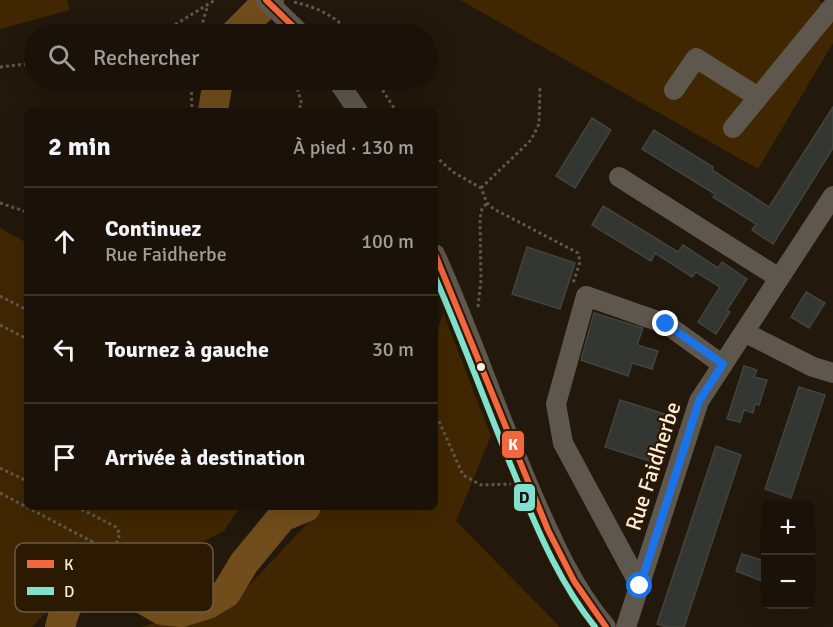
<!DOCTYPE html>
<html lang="fr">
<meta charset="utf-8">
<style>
body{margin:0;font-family:Signika,sans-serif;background:#231b12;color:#f1f3f6}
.controls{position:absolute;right:18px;bottom:18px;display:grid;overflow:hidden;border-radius:9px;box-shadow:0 6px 24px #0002}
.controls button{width:54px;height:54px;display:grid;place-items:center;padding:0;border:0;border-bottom:2px solid #383229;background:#1a1208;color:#f1f3f6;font:30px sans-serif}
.stop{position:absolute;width:18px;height:18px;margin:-14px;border:4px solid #1a73e8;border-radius:50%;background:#fff}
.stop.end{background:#1a73e8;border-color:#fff;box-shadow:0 2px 6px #0008}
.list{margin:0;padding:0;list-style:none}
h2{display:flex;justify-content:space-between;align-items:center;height:78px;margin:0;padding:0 24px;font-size:26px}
h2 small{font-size:20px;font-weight:400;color:#9f9e9c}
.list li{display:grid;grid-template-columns:39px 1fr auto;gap:18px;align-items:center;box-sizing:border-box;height:108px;padding:0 24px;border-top:2px solid #383229}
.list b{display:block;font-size:22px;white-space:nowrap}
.list p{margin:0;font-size:20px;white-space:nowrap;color:#9f9e9c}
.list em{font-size:20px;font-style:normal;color:#9f9e9c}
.icon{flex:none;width:33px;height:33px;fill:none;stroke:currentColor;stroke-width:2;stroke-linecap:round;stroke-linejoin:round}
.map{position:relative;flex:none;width:833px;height:627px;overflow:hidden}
.search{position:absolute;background:#1a1208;box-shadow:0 6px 24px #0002;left:24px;top:24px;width:414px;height:66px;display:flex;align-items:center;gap:15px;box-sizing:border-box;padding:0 21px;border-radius:33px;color:#9f9e9c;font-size:22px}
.panel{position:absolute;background:#1a1208;box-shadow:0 6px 24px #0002;left:24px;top:108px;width:414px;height:402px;border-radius:9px}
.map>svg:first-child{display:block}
.green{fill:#402701}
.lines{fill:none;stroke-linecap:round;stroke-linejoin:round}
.river{stroke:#714d1c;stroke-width:30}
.building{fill:#343631;stroke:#41443e;stroke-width:1.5}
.path{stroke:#5e574e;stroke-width:3;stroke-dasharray:3 3;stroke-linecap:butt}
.minor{stroke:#5e574e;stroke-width:20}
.bus-1-casing{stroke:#2c1901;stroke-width:10}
.bus-2-casing{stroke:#2c1901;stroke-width:10}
.bus-1{stroke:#f2673d;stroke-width:6}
.bus-2{stroke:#7fe2cf;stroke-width:6}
.route{stroke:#1a73e8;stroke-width:8}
.bus-dot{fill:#fbeee0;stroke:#2c1901;stroke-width:2}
.labels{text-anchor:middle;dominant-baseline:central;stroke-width:4.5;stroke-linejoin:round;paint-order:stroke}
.street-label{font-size:22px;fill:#fbeee0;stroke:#2c1901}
.key{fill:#2c1901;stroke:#6a5944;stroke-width:1.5}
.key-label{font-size:16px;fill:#fbeee0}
.line-badge{stroke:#2c1901;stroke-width:2}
.badge-label{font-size:16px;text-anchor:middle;font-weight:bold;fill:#fff}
.pale-badge-label{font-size:16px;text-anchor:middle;font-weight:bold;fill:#111}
</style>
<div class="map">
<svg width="833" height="627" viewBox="0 0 833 627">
<rect width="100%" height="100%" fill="#22180b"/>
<path class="green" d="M0,0H67L70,10L0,29Z
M460,0H818L833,9V43L758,169Z
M0,228L27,243V507H240L224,531L172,558L113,568L79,578L32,627H0Z
M443,312L491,436L456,521L560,627H141L238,597L323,507H435V341Z"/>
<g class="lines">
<path class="river" d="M235,34L269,0
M213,111L218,80
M60,627C68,594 74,595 103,580L117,584L162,610L182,612L208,604L226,593L244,563L282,517L306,507"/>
</g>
<path class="building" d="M833,107V148L773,244L752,230L756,224L713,197L715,194L642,149L654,130L713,167L712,170L769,207Z
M592,118L611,130L575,188L556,176Z
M603,206L678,252L683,245L718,268L722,262L747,279L727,310L730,312L716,334L698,322L720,287L696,272L692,277L655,253L651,261L592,225Z
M527,247L575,263L560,309L512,294Z
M806,292L825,303L809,328L791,317Z
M594,313L643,328L637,345L658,351L652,369L632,363L628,376L581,360Z
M744,366L757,370L754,377L767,380L759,405L755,404L753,413L744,410L740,422L727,419Z
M799,387L825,395L791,498L765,489Z
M620,400L668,415L653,462L605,447Z
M716,446L741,455L684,627H667L657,624Z
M742,554L765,561V582L736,571Z"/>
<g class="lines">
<path class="path" d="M294,2C316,7 336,16 351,34
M160,34L215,0
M199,34L207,8
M0,67L34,63
M191,80L192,111
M376,80L396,111
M294,111L302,105L295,80
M435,156L453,172L481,188L487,203L494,209L578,253L580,262L573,283
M481,188L531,140L539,124L540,88
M0,203L27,212
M0,296L27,310
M478,307L481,280L480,218L482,209L487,203
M0,325L27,339
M435,417L438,419L463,475L481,485L511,484
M0,468L27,481
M0,493L106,549L115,546L120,534L116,527L77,507"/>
<path class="minor" d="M266,0L301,34
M337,80L358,111
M674,90L696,58L758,97
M733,128L833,6
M619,177L779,278
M435,254C471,334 498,416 533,496C553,542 573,588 606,627
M744,332L813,367L833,373
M640,586L563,443L556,404L586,296L666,324L723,365
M626,627L699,401L833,196"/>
<defs>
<path id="bus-1" d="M266,0L301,34
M435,254L548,530L574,581L606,627"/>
<path id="bus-2" d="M435,277C466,347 491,419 521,490C541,538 562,586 595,627"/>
</defs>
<use href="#bus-1" class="bus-1-casing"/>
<use href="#bus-2" class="bus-2-casing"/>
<use href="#bus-1" class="bus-1"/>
<use href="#bus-2" class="bus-2"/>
</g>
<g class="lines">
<path class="route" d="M640,586L699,401L723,364L666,324"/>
</g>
<circle class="bus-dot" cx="481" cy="367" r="5"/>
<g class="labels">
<g class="street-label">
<text transform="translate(653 466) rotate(-72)">Rue Faidherbe</text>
</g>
</g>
<rect x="15" y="543" width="198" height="69" rx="9" class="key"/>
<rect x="27" y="560" width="27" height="8" fill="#f2673d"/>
<rect x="27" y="587" width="27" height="8" fill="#7fe2cf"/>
<g class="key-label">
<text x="64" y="570">K</text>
<text x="64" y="597">D</text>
</g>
<g class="line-badge">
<rect x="501" y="430" width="24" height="29" rx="6" fill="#f2673d"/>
<rect x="513" y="483" width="23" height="29" rx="6" fill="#7fe2cf"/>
</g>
<g class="badge-label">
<text x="513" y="450">K</text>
</g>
<g class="pale-badge-label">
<text x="524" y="503">D</text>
</g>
</svg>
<div class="controls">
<button>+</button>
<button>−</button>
</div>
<div class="stop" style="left:640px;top:586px"></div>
<div class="stop end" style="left:666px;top:324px"></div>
<div class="search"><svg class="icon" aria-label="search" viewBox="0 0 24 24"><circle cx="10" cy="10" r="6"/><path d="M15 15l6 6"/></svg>Rechercher</div>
<section class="panel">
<h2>2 min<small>À pied · 130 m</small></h2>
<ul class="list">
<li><svg class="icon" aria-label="ahead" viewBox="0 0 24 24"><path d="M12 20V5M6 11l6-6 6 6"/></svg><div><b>Continuez</b><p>Rue Faidherbe</p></div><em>100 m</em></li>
<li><svg class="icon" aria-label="left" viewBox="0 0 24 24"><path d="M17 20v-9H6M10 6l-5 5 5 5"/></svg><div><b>Tournez à gauche</b></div><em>30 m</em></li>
<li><svg class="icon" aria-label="arrive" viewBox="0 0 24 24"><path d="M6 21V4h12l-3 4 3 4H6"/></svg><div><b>Arrivée à destination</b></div></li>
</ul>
</section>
</div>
